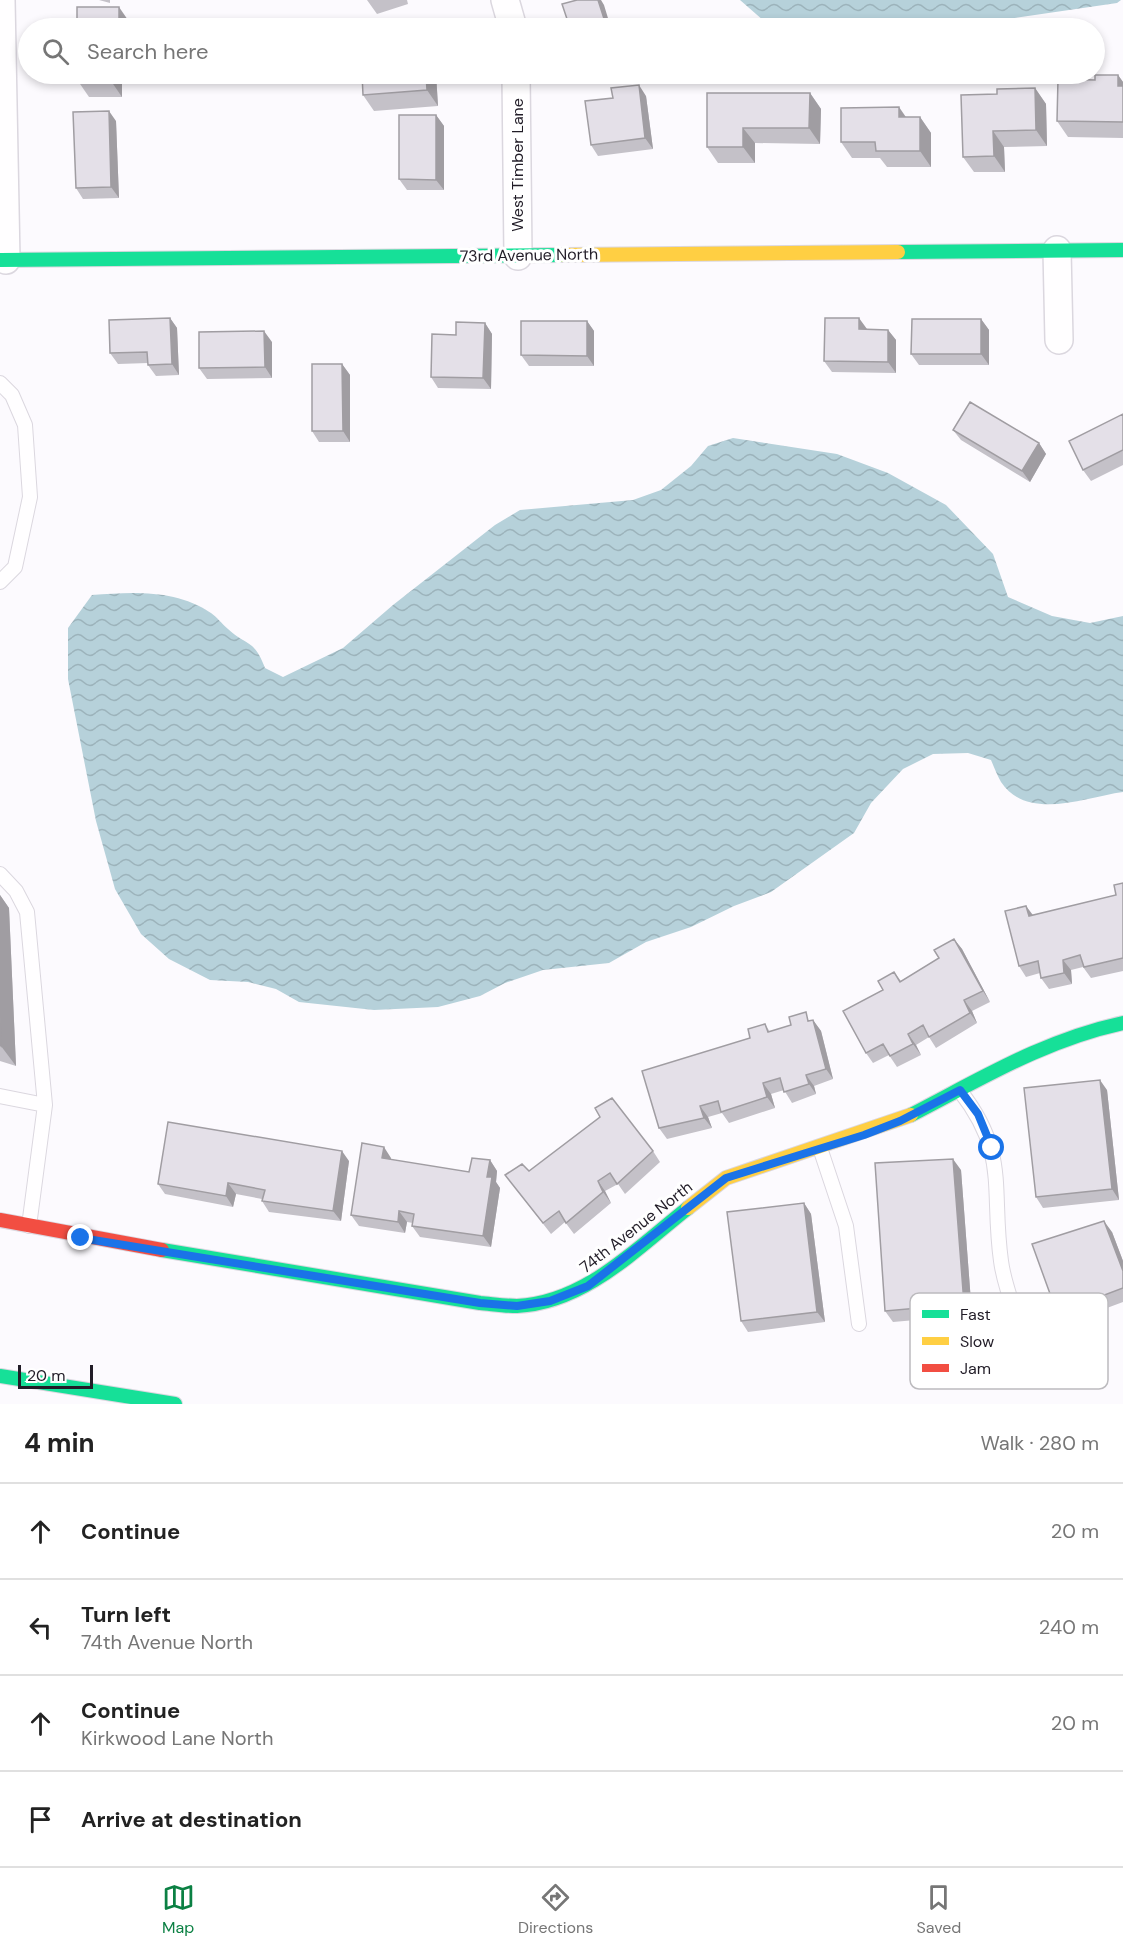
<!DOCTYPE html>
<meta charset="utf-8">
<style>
body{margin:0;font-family:"DM Sans",sans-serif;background:#f2f2f2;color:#222}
.scale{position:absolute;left:18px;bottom:15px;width:75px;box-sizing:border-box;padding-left:6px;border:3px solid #211c27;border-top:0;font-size:16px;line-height:21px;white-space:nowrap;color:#211c27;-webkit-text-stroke:4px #fff;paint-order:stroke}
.stop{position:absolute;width:18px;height:18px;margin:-14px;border:4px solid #1a73e8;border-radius:50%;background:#fff}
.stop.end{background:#1a73e8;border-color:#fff;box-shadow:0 2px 6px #0008}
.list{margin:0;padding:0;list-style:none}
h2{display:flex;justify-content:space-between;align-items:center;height:78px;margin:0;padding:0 24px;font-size:26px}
h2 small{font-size:20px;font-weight:400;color:#767676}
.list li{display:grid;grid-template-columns:39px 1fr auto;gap:18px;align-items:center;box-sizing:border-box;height:96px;padding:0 24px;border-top:2px solid #e0e0e0}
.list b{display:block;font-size:22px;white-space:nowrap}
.list p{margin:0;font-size:20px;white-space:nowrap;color:#767676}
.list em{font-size:20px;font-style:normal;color:#767676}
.icon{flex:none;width:33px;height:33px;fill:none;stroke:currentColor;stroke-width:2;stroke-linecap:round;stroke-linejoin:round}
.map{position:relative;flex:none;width:1123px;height:1404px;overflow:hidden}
.search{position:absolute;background:#fff;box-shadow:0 3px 9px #0003;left:18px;right:18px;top:18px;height:66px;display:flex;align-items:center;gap:15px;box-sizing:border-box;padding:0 21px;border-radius:33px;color:#767676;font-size:22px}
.sheet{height:462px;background:#fff}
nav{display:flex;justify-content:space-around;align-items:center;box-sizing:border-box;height:84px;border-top:2px solid #e0e0e0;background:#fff;font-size:16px;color:#767676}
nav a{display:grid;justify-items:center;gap:3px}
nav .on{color:#0b8043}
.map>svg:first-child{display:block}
.water{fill:url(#water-waves)}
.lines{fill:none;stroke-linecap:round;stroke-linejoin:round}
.lane-casing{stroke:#dbd7df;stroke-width:16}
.street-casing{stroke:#dbd7df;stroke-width:30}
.fast-casing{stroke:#dbd7df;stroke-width:16}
.slow-casing{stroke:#dbd7df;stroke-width:16}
.jam-casing{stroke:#dbd7df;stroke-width:16}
.lane{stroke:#fffeff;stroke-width:14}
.street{stroke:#fffeff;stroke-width:27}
.fast{stroke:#16e098;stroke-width:14}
.slow{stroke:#ffcf43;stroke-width:14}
.jam{stroke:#f24e42;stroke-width:14}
.wall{fill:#c4c1c8}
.shaded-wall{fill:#a09da2}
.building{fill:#e4e0e8;stroke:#a09da2;stroke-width:1.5}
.route{stroke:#1a73e8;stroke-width:8}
.labels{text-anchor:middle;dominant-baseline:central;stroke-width:6;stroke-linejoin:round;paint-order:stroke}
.street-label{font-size:16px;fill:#211c27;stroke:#fff}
.key{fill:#fff;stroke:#bcbbbe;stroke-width:1.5}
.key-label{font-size:16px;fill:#211c27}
</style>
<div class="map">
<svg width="1123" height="1404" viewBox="0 0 1123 1404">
<defs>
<pattern id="water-waves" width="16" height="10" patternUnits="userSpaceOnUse" patternTransform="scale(1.5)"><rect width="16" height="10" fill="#b6d1da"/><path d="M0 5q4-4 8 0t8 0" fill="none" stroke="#9cb3bb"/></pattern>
</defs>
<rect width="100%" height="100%" fill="#fcfafe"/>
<path class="water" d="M740,0H1121L1117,3L945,28H772Z
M733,438L837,454L888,473L946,505L993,554L1008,597L1052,616L1090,623L1123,616V792C1085,797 1028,822 1001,782C997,775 994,767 991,760L968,753L933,754L903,769L871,803L854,833L771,892L734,906L691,927L646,942L609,963L543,970L505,983L480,996L438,1007L374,1010L299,1002L276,989L248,982L210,980L169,959L141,934L115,889L96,821L68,679V628L92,595C132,592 176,589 211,613C217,617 222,624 228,629C248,647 254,639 265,668L283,677L343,648L393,605L495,525L520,510L633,500L661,490L691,466L708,446Z"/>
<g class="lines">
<defs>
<path id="lane" d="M0,383L12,395L25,425L30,497L15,567L0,582
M0,874L16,891L27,912L45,1105
M960,1091C1009,1153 991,1190 1001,1261C1004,1284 1013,1306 1020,1327
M0,1096L45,1105L29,1226
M820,1148L846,1226L859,1324"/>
<path id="street" d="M1,0L6,260
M505,0L513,28
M516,74L518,256
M1057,250L1059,340"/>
<path id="fast" d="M898,252L1123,250
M0,260L564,255
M911,1115C981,1079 1044,1040 1123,1023
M162,1250L480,1303C492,1304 505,1306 517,1306C585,1303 637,1248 688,1208
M0,1376L175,1404"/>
<path id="slow" d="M564,255L898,252
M688,1208L726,1178L911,1115"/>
<path id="jam" d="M0,1220L162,1250"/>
</defs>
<use href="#lane" class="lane-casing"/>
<use href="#street" class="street-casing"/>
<use href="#fast" class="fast-casing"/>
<use href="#slow" class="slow-casing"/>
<use href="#jam" class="jam-casing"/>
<use href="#lane" class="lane"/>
<use href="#street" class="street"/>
<use href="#fast" class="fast"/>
<use href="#slow" class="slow"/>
<use href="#jam" class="jam"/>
</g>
<path class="wall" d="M99,0H110V3Z
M367,0H407L408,4L377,14Z
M122,74V97H89L78,81Z
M362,74H436L438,106L374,111L363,95Z
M1118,75L1123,82V138L1068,137L1057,121L1095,80Z
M1035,88L1046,104L1047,146L1004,147L1005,172H974L963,157L997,94Z
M810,93L821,109L820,144L755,143V163H718L707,147Z
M646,96L653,149L598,156L591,145L613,98Z
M436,115L444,126V190H407L399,179Z
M906,117H920L931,133V167H887L880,158H852L841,142Z
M116,121L119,198L83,199L76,188Z
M170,318L177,328L179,375L156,376L148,365V363L118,364L110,353Z
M981,319L989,330V365H919L911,354Z
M587,321L594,331V366H529L521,355Z
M485,323L492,334L491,389L438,388L431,377L456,335Z
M867,329L888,330L896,340V373L832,372L824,361Z
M272,342V378L207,379L199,368Z
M342,364L350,375V442H319L312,431Z
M1123,414V465L1091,481L1083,470Z
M953,430L1039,443L1046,454L1030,482L961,440Z
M1123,883V971L1091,978L1083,967L1071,970L1072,984L1049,989L1041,978L1040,973L1026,977L1019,966L1026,906L1033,915L1116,895Z
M0,895L9,908L16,1066L0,1061Z
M954,939L962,949L990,1002L972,1011L977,1023L936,1048L929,1037L916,1045L921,1055L897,1067L889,1055L873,1063L866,1053L883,990L894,972L901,981L939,958Z
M813,1020L821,1031L833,1079L814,1086L816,1094L792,1103L784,1090L771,1094L775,1108L729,1123L722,1113L708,1117L712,1128L667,1139L659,1128L765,1024L770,1032L791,1025Z
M1107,1090L1119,1200L1043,1208L1036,1197Z
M653,1151L660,1162L625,1194L618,1184L605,1191L611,1203L574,1234L565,1222L551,1234L505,1175Z
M391,1158V1160L469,1172L490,1160L497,1171L496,1182L500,1188L491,1247L420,1237L412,1226L413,1223L407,1222L405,1233L359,1226L351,1215Z
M349,1161L341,1221L269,1212L262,1201V1199L236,1194L233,1207L165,1194L158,1184Z
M961,1170L972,1315L893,1322L885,1311Z
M804,1203L811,1214L825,1322L748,1332L741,1321Z
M1112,1232L1123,1261V1302L1064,1324L1057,1313Z"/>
<path class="shaded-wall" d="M598,0H601L604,5L611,28H607Z
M119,7L130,23V28H119Z
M111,74H122V97L111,81Z
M426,74H436L438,106L427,90Z
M1118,75L1123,82V93L1118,86Z
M639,85L646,96L653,149L645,138Z
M1035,88L1046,104L1047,146L1036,130Z
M810,93L821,109L820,144L809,128Z
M899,107L910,123L899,117Z
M109,111L116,121L119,198L111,187Z
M436,115L444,126V190L436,180Z
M920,117L931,133V167L920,151Z
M743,128L755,143V163L743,147Z
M993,131L1004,147L1005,172L994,156Z
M170,318L177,328L179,375L172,364Z
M859,318L867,329V340L859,329Z
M981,319L989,330V365L981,354Z
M587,321L594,331V366L587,356Z
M485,323L492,334L491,389L483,378Z
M888,330L896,340V373L888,362Z
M264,331L272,342V378L265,367Z
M342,364L350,375V442L343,431Z
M1039,443L1046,454L1030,482L1022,471Z
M0,895L9,908L16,1066L1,1046L0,1016Z
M1026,906L1034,917L1029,916Z
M954,939L962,949L990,1002L983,991Z
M1063,960L1071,970L1072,984L1064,973Z
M964,1000L972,1011L977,1023L970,1013Z
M813,1020L821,1031L833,1079L826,1069Z
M908,1034L916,1045L921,1055L913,1044Z
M806,1075L814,1086L816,1094L809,1084Z
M1100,1080L1107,1090L1119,1200L1112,1189Z
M763,1083L771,1094L775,1108L767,1097Z
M700,1106L708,1117L712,1128L704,1118Z
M384,1147L391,1158L390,1169L382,1158Z
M342,1151L349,1161L341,1221L333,1211Z
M953,1159L961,1170L972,1315L964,1304Z
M490,1160L497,1171L496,1182L500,1188L491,1247L483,1236L487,1177Z
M598,1181L605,1191L611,1203L603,1192Z
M228,1183L236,1194L233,1207L226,1196Z
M804,1203L811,1214L825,1322L817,1312Z
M399,1211L407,1222L405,1233L398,1222Z
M1104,1221L1112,1232L1123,1261V1271Z"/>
<path class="building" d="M577,0H598L607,28H570L562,4Z
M77,7H119V28H77Z
M78,74H111V81H78Z
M362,74H426L427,90L363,95Z
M1095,75H1118V86H1123V122L1057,121L1058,79L1095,80Z
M639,85L645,138L591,145L585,101L613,98L611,88Z
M1035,88L1036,130L993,131L994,156L963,157L961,95L997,94V89Z
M707,93H810L809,128H743V147H707Z
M899,107V117H920V151H876L875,142H841V108Z
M109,111L111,187L76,188L73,112Z
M399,115H436V180L399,179Z
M170,318L172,364L148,365L147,352L110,353L109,320Z
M825,318H859V329L888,330V362L824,361Z
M912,319H981V354H911Z
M521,321H587V356L521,355Z
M456,322L485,323L483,378L431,377L432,334L456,335Z
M264,331L265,367L199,368V332Z
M312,364H342L343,431H312Z
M970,402L1039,443L1022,471L953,430Z
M1123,414V450L1083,470L1069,441Z
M1123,883V958L1084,967L1080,955L1063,960L1064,973L1041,978L1038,961L1019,966L1005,911L1026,906L1029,916L1116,895L1114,885Z
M954,939L983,991L964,1000L970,1013L929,1037L923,1025L908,1034L913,1044L890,1056L883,1044L866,1053L843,1011L883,990L878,981L894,972L900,982L939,958L934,950Z
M806,1012L808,1021L813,1020L826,1069L806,1075L809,1084L784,1092L780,1078L763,1083L767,1097L721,1112L718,1101L700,1106L704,1118L659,1128L642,1071L750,1038L748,1029L765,1024L768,1032L791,1025L789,1017Z
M0,1016L1,1046L0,1045Z
M1100,1080L1112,1189L1036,1197L1024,1088Z
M612,1098L653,1151L617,1184L610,1173L598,1181L603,1192L566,1223L559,1211L543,1223L505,1175L522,1164L529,1171L600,1117L595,1108Z
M168,1122L342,1151L333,1211L262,1201L265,1190L228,1183L226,1196L158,1184Z
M362,1143L384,1147L382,1158L469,1172L472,1158L490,1160L487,1177H492L483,1236L412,1226L414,1214L399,1211L398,1222L351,1215Z
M953,1159L964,1304L885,1311L875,1163Z
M804,1203L817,1312L741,1321L727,1212Z
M1104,1221L1123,1271V1288L1057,1313L1032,1244Z"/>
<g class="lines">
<path class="route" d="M81,1238L480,1303L517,1306L550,1301L588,1286L726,1178L864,1135L900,1121L960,1090L978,1114L992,1148"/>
</g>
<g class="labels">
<g class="street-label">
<text transform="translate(517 165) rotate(-90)">West Timber Lane</text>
<text transform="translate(529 255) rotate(-1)">73rd Avenue North</text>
<text transform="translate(636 1227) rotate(-38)">74th Avenue North</text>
</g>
</g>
<rect x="910" y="1293" width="198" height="96" rx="9" class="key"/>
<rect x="922" y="1310" width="27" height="8" fill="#16e098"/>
<rect x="922" y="1337" width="27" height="8" fill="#ffcf43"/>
<rect x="922" y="1364" width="27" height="8" fill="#f24e42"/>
<g class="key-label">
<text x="960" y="1320">Fast</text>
<text x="960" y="1347">Slow</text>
<text x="960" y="1374">Jam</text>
</g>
</svg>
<div class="scale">20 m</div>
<div class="stop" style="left:992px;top:1148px"></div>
<div class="stop end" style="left:81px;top:1238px"></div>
<div class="search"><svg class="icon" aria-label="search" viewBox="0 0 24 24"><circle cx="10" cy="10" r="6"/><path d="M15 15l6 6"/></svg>Search here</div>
</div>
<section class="sheet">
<h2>4 min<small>Walk · 280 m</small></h2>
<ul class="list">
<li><svg class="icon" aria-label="ahead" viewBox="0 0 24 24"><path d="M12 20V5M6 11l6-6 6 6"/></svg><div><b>Continue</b></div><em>20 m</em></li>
<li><svg class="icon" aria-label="left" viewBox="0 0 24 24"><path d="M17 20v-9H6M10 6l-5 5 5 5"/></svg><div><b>Turn left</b><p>74th Avenue North</p></div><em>240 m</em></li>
<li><svg class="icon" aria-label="ahead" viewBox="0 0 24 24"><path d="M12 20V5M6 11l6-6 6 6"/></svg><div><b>Continue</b><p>Kirkwood Lane North</p></div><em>20 m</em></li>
<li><svg class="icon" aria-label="arrive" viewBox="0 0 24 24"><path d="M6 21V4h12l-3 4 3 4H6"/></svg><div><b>Arrive at destination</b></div></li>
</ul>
</section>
<nav>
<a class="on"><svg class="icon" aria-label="map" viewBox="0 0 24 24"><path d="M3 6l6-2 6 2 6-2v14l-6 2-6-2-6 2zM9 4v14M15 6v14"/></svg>Map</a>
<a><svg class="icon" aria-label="directions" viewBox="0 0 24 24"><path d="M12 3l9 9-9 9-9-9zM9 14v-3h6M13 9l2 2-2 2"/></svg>Directions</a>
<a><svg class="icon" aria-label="saved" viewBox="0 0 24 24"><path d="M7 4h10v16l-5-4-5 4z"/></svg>Saved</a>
</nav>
